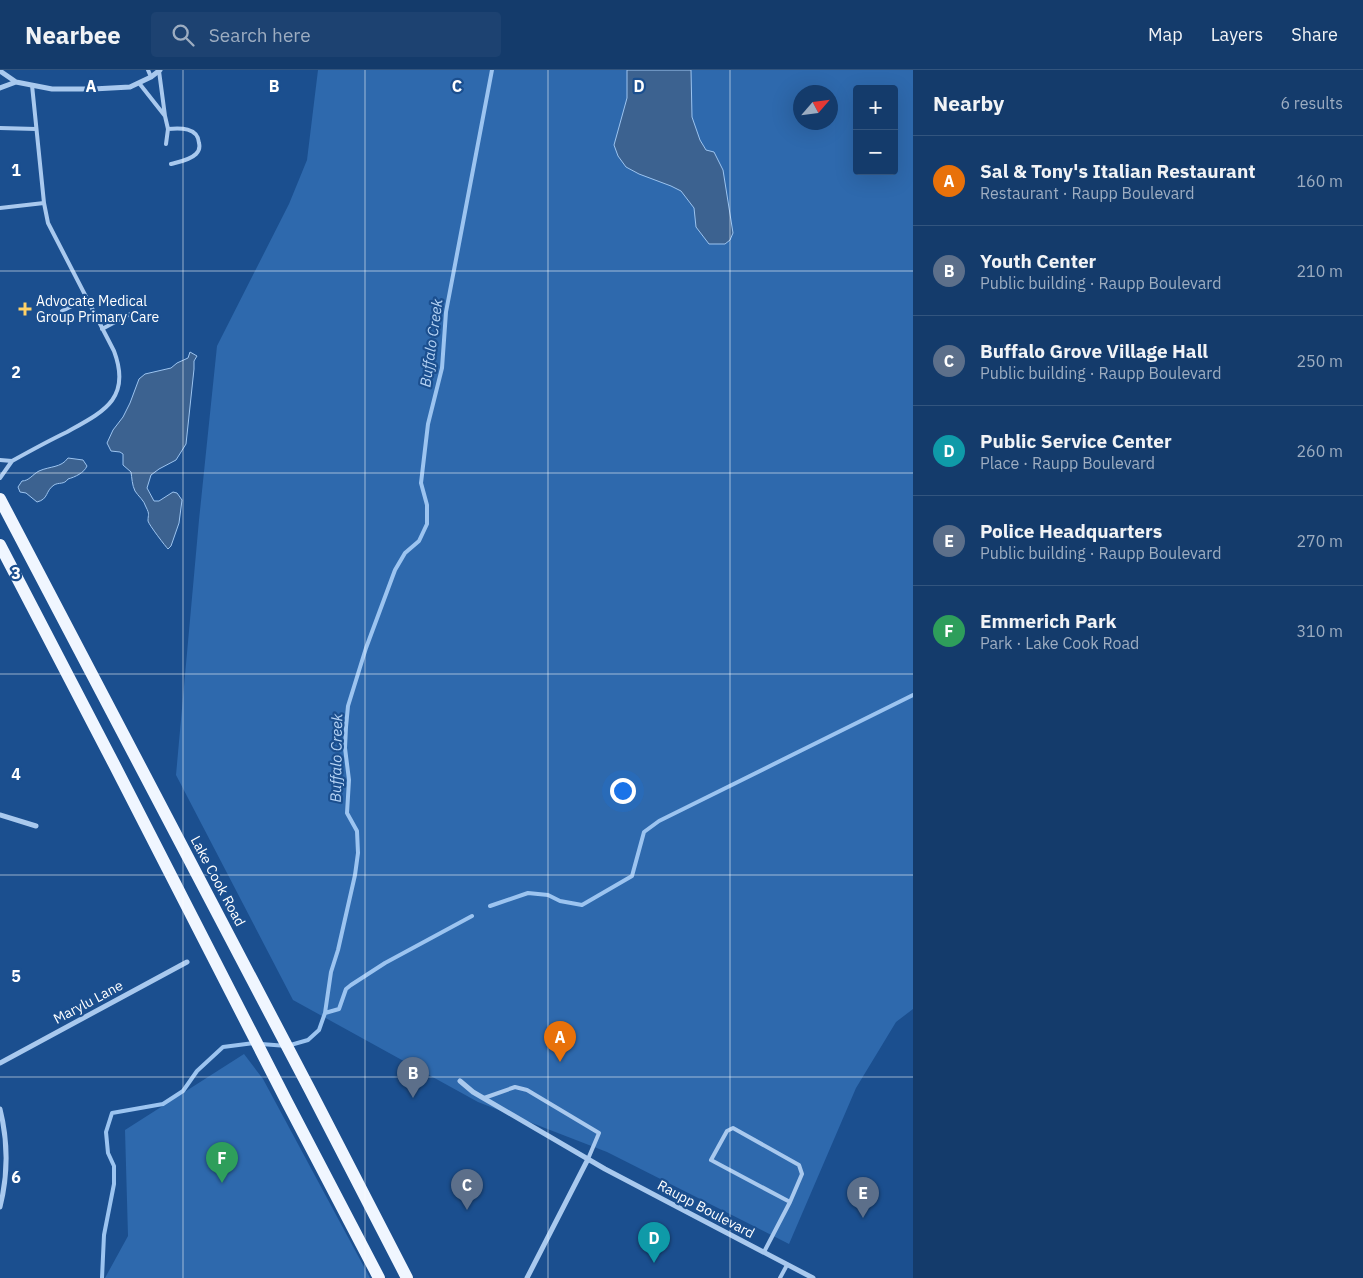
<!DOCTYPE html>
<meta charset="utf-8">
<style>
body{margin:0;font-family:"IBM Plex Sans",sans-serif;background:#1d4271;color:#f1f3f6}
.controls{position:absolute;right:15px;top:15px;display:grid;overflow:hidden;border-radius:5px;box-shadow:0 5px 20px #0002}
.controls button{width:45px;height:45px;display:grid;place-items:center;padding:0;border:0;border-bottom:1px solid #33557e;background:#143b6b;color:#f1f3f6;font:25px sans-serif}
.compass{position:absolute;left:793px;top:15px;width:45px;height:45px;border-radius:50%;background:#143b6b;box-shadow:0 5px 20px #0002;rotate:62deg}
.you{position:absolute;left:622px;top:720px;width:18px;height:18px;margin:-12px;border:4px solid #fff;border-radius:50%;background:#1a73e8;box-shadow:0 0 0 8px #1a73e833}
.badge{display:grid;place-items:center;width:32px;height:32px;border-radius:50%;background:#e797bd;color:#fff;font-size:16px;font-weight:700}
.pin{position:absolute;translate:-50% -41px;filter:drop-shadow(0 1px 2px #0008)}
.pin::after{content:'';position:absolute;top:26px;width:18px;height:15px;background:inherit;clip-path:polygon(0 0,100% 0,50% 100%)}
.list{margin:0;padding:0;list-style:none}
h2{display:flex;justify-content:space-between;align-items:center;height:65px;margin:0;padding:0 20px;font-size:21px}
h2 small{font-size:16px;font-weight:400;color:#9dadc1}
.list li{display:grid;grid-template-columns:32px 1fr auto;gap:15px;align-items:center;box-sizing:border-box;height:90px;padding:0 20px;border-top:1px solid #33557e}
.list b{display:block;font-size:19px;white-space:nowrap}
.list p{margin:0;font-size:16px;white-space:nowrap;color:#9dadc1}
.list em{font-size:16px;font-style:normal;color:#9dadc1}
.icon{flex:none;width:28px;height:28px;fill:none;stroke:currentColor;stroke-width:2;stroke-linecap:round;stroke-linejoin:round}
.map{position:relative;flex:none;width:913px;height:1208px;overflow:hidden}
header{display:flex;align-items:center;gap:30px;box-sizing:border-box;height:70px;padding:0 25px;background:#143b6b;border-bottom:1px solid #33557e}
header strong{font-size:24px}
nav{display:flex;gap:28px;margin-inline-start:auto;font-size:18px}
.search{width:350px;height:45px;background:#1d4271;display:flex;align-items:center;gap:12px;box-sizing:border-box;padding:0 18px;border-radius:5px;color:#9dadc1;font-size:19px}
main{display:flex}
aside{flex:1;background:#143b6b}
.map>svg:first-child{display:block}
.green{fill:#2e69ad;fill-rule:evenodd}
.water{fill:#3c6290;stroke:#9cc4f0}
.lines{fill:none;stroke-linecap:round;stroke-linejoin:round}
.stream{stroke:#9cc4f0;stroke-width:4}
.lane{stroke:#a9c9ee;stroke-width:4}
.street{stroke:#a9c9ee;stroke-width:5}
.primary{stroke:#f0f6ff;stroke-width:12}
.grid{fill:none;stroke:#fff;stroke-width:1;stroke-opacity:0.55}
.poi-dot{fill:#ffd166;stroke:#1b4f8f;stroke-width:2}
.labels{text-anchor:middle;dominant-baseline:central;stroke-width:4.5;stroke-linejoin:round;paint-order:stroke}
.poi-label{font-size:14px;fill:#fff;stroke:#1b4f8f;text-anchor:start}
.street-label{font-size:14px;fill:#fff;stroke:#1b4f8f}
.water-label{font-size:15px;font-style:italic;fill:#b5d3f5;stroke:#1b4f8f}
.grid-label{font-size:16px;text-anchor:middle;font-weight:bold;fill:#fff;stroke:#1b4f8f;stroke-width:4.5;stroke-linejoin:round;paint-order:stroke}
</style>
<header>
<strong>Nearbee</strong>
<div class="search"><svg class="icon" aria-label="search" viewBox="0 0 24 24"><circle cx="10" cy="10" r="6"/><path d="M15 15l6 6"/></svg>Search here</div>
<nav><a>Map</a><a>Layers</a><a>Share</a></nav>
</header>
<main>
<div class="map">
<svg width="913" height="1208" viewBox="0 0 913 1208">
<rect width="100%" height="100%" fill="#1b4f8f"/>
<path class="green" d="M318,0H913V939L896,952L856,1018L789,1174L607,1082L478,1032L293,930L176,705L199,450L217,276L289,134L307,90ZM857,19H894V101H857ZM801,22H831V52H801Z
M244,984L263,1009L370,1208H105L128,1166L125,1060Z"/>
<path class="water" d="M627,0H691L692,47L700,70L706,80L714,82L723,100L733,163L730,170L725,174H709L696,157L694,138L681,121L671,116L639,104L626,97L618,86L614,75L627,28Z
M190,282L197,286L194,291V299L186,374L176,390L159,399L151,405L147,418L154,431H159L173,422L177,423L182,430L179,453L171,476L168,479C166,477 149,455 148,451C148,444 150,445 146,437C144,430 138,426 135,421C132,415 132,408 131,402L123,395V384L120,382L111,381L107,373L113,360L123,347L130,333L139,309L145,304L171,298L177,293L188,288Z
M68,388L83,390L87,396C84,403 75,407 68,409C64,415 59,412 54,415C45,421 49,429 37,432L26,423L20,422L18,417L22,411C29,411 33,404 39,401C50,396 61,398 68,388Z"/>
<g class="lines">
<path class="stream" d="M490,836L528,823L548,825L560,831L582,835L632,806L644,762L659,751L913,625
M325,943L339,939L346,919L351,915L385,893L472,846
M261,974L287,976L308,970L319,960L325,943L331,902L338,880L355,805L358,783L357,761L347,743L349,710L345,678L346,657L348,636L366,578L395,500L405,483L419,471L427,454V435L421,413L428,354L442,298L446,242L492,0
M102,1208L104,1165L114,1114V1096L108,1083L106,1062L112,1043L163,1034L183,1021L197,1001L223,977L254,973"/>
<path class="lane" d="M148,0L151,7
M139,13L165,46L159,1
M165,46L168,59L166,74
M0,58L36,59
M168,59C180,58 198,57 199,73C200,77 199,81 196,84C190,90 179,92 171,94
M0,138L44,133
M62,241L86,229
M102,259L132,243
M0,390L12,391L0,408
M12,391C30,381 48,371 67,362C103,342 132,329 114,281L48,153L44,133L32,15
M484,1028L515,1017L527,1020L599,1063L588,1089
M764,1182L790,1132L711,1090L727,1061L733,1058L799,1095L802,1104L790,1132
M780,1208L787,1195"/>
<path class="street" d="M0,1L16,12L52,19H93L130,17L151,7L160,0
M0,18L16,12
M0,745L36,756
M0,993L187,892
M460,1011L473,1022L605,1099L813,1208
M0,1039C8,1071 8,1105 0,1137
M527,1208L588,1089"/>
<path class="primary" d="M0,429L310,1020L407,1208
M0,475L115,696L287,1032L379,1208"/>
</g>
<path class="grid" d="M183,0V1208M365,0V1208M548,0V1208M730,0V1208M0,201H913M0,403H913M0,604H913M0,805H913M0,1007H913"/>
<path class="poi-dot" d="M22.5 231.5h5v5h5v5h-5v5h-5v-5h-5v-5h5z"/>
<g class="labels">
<g class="poi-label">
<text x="36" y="231">Advocate Medical<tspan x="36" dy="16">Group Primary Care</tspan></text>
</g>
<g class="street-label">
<text transform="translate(218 811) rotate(62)">Lake Cook Road</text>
<text transform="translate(88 932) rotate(-28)">Marylu Lane</text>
<text transform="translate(706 1139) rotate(28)">Raupp Boulevard</text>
</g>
<g class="water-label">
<text transform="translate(431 273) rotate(-82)">Buffalo Creek</text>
<text transform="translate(336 688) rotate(-89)">Buffalo Creek</text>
</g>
</g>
<g class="grid-label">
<text x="91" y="22">A</text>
<text x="274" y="22">B</text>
<text x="457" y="22">C</text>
<text x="639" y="22">D</text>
<text x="16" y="106">1</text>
<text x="16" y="308">2</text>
<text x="16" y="509">3</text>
<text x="16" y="710">4</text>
<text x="16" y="912">5</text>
<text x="16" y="1113">6</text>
</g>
</svg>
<div class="controls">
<button>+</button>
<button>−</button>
</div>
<svg class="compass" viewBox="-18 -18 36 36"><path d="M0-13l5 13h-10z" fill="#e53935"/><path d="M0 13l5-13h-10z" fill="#9dadc1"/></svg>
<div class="you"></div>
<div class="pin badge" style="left:560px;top:992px;background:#e8710a">A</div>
<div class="pin badge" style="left:413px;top:1028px;background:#5c6f8a">B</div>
<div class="pin badge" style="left:467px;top:1140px;background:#5c6f8a">C</div>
<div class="pin badge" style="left:654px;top:1193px;background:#0f9aa8">D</div>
<div class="pin badge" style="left:863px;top:1148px;background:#5c6f8a">E</div>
<div class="pin badge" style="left:222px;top:1113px;background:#2e9e5b">F</div>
</div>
<aside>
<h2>Nearby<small>6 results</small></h2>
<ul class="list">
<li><span class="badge" style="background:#e8710a">A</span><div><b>Sal &amp; Tony's Italian Restaurant</b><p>Restaurant · Raupp Boulevard</p></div><em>160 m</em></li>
<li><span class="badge" style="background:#5c6f8a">B</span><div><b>Youth Center</b><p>Public building · Raupp Boulevard</p></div><em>210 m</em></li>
<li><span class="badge" style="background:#5c6f8a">C</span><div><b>Buffalo Grove Village Hall</b><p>Public building · Raupp Boulevard</p></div><em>250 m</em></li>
<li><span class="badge" style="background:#0f9aa8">D</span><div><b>Public Service Center</b><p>Place · Raupp Boulevard</p></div><em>260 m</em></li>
<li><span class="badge" style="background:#5c6f8a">E</span><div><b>Police Headquarters</b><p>Public building · Raupp Boulevard</p></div><em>270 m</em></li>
<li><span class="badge" style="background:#2e9e5b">F</span><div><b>Emmerich Park</b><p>Park · Lake Cook Road</p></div><em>310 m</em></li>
</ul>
</aside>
</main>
